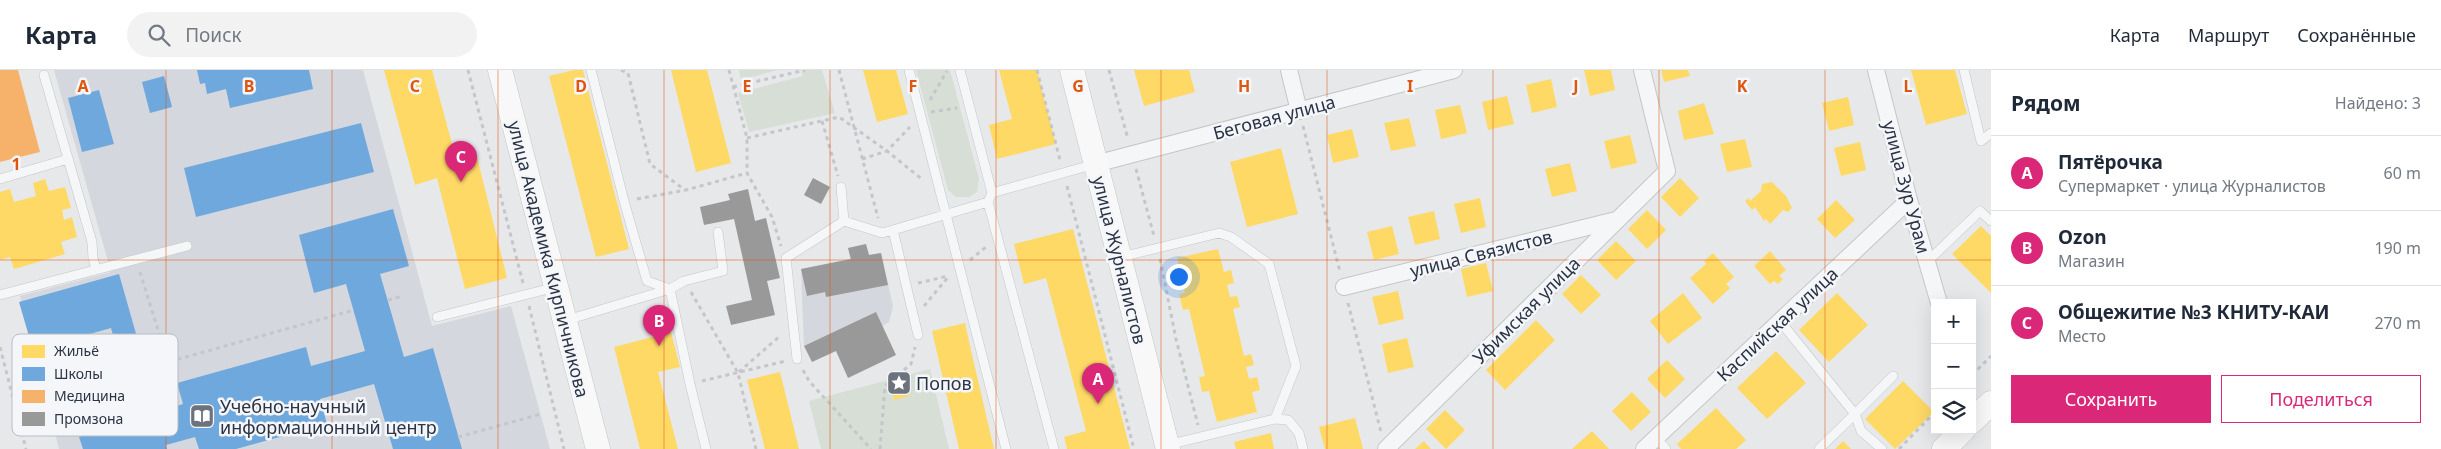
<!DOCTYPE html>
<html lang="ru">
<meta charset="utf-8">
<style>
body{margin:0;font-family:"Noto Sans",sans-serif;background:#f2f2f3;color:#1f2937}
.controls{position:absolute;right:15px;bottom:15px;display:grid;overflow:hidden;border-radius:0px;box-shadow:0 5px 20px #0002}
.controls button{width:45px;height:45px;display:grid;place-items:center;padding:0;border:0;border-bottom:1px solid #e0e1e3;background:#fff;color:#1f2937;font:25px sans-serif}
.you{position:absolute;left:1178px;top:206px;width:18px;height:18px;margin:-12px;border:4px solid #fff;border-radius:50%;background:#1a73e8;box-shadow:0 0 0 8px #1a73e833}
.badge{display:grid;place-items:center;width:32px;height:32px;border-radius:50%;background:#db2777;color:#fff;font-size:16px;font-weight:700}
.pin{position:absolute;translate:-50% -41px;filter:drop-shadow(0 1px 2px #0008)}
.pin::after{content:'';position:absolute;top:26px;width:18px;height:15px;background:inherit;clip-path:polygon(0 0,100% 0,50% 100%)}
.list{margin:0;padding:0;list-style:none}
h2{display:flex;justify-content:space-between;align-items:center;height:65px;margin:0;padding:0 20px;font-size:21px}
h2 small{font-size:16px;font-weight:400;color:#747a83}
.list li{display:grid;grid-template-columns:32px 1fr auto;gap:15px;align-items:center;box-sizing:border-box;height:75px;padding:0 20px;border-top:1px solid #e0e1e3}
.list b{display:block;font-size:19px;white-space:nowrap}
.list p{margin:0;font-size:16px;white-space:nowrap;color:#747a83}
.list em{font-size:16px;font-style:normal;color:#747a83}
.actions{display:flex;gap:10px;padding:15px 20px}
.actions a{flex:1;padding:11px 0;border:1px solid #db2777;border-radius:0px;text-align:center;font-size:18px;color:#db2777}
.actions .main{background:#db2777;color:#fff}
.icon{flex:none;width:28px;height:28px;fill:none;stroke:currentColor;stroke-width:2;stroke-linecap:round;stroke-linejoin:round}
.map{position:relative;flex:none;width:1991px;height:379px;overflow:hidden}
header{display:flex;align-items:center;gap:30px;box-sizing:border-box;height:70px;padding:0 25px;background:#fff;border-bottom:1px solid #e0e1e3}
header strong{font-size:24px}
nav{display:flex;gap:28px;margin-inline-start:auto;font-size:18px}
.search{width:350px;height:45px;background:#f2f2f3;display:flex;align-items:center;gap:12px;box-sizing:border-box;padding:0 18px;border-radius:28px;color:#747a83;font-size:19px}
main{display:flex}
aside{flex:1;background:#fff}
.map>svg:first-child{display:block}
.built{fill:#d4d7dd}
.green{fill:#d6ded6}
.homes{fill:#ffd966}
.schools{fill:#6fa8dc}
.health{fill:#f6b26b}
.industry{fill:#999}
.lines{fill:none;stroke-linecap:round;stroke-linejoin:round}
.lane-casing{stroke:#c4c6c8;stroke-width:10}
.street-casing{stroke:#c4c6c8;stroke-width:18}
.secondary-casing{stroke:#c4c6c8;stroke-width:25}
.path{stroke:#c5c6ca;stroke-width:3;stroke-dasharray:4 4;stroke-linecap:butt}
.lane{stroke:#f5f6f7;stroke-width:9}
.street{stroke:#f5f6f7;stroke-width:16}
.secondary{stroke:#f8f8f8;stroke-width:24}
.grid{fill:none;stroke:#df570f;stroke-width:1;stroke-opacity:0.55}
.labels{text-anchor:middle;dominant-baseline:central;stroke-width:5;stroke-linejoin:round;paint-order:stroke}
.street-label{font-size:18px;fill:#2b3445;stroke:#f4f6f9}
.poi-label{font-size:18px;fill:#2b3445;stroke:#f4f6f9;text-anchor:start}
.key{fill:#f4f6f9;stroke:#b8bcc3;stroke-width:1}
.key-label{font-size:14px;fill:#2b3445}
.grid-label{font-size:16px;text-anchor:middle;font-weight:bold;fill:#df570f;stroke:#f4f6f9;stroke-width:5;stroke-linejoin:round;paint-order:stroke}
</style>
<header>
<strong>Карта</strong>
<div class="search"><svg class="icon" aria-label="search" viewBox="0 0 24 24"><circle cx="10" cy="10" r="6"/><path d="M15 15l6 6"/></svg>Поиск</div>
<nav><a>Карта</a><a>Маршрут</a><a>Сохранённые</a></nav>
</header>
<main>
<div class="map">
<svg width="1991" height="379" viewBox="0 0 1991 379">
<rect width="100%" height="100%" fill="#e6e8ea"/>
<path class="built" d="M54,0H363L432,256L511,236L550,379H59L20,226L111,202Z
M866,174L869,185L881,183L893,236L889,252L882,256L804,276L801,199L850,189L848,178Z"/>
<path class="green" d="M739,0H778L741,10Z
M801,0H822L835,43L749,62L738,23L803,6Z
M916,0H950L979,109L977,122L969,127H956L948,120Z
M930,299L949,379H821L809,331Z"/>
<path class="homes" d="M384,0H432L457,92L477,87L507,208L465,219L437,108L415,115Z
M574,0H583L629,179L596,187L549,6Z
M671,0H707L731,93L696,102Z
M863,0H896L908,44L877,52Z
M999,0H1037L1056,74L997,89L989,55L1012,49Z
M1134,0H1189L1195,22L1144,36Z
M1584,0H1611L1615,20L1590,26Z
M1661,0H1688L1690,6L1664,12Z
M1911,0H1955L1967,44L1926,55Z
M1551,9L1557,37L1532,43L1526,15Z
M1507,26L1514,54L1488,60L1482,32Z
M1848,27L1854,55L1829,61L1822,33Z
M1704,33L1714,64L1684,70L1678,41Z
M1460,35L1467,63L1441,69L1435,40Z
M1409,48L1416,76L1391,81L1384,53Z
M1352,59L1359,87L1333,93L1327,65Z
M1630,65L1637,93L1611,99L1604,71Z
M1745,69L1752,97L1727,102L1720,74Z
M1860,72L1866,100L1841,106L1834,78Z
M1281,78L1298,144L1247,157L1230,92Z
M1570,93L1577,121L1552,127L1545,99Z
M1680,108L1699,128L1680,147L1661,127Z
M45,109L49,121L65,117L71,138L62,140L64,150L72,147L77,167L61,172L65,184L14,199L10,187L0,190V122L10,119L14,132L36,126L33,113Z
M1772,112L1786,126L1792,138L1788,142L1783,140L1770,154L1766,149L1764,151L1755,137L1752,140L1745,131L1749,128L1750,131L1761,121L1762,114Z
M1480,128L1486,157L1461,163L1454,134Z
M1836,130L1855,150L1835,168L1817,149Z
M1647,140L1666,160L1647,179L1628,159Z
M1434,141L1440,169L1415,175L1408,147Z
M1392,156L1399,184L1374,190L1367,162Z
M1981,156L1991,166V223L1952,184Z
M1073,159L1091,228L1130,379H1067L1064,367L1086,361L1046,208L1024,214L1014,174Z
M1616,171L1636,191L1616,210L1597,190Z
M1218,179L1224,202L1231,200L1234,213L1227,215L1230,227L1237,226L1240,237L1233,239L1244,286L1251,284L1254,295L1246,297L1249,309L1257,307L1260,320L1252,322L1257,342L1217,352L1209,321L1202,322L1199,307L1205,306L1189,239L1183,240L1179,224L1185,223L1177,188Z
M1770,181L1786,200L1779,206L1783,209L1778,214L1774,211L1770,214L1754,196Z
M1713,183L1734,207L1726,214L1730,218L1713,234L1690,208L1706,194L1704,191Z
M1486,193L1493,221L1467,227L1461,199Z
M1581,205L1601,225L1581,244L1562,224Z
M1398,221L1404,249L1379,255L1372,227Z
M1683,223L1702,248L1668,274L1650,251Z
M1837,223L1868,255L1829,292L1799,260Z
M1536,250L1555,270L1505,320L1486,300Z
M965,253L970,276L994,379H959L932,261Z
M671,262L680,297L658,302L678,379H640L614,277Z
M1407,268L1414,297L1388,303L1382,274Z
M1776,281L1806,313L1767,349L1737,318Z
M1667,290L1685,309L1665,328L1647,309Z
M780,302L799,379H765L756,344L747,310Z
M1903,311L1934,342L1895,379L1865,349Z
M906,312L909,326L894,330L891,315Z
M1632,322L1651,342L1631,361L1612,341Z
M1716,338L1746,370L1736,379H1681L1677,374Z
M1445,340L1465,360L1446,379L1426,359Z
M1355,348L1363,379H1325L1319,357Z
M1592,361L1609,379H1572Z
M1271,363L1274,379H1236L1234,372Z
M1424,371L1431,379H1415Z
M1843,371L1851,379H1835Z"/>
<path class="schools" d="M197,0H309L313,19L230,38L226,19L207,24L205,13L200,14Z
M164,6L172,37L150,43L142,12Z
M99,20L114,74L82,82L68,28Z
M361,53L374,102L196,147L184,98Z
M393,139L409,196L380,204L404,287L433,278L462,379H393L374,314L320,329L327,354L236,379H199L195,367L166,375L167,379H83L79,367L115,357L102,312L124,305L111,258L33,280L19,232L119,204L158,341L183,334L177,313L306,277L311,296L365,281L346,214L314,223L299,165Z"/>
<path class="health" d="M0,0H18L40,82L0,92Z"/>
<path class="industry" d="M813,108L830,117L821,134L804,125Z
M748,119L755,151L766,148L780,208L767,211L775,245L731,255L726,236L752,230L734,149L704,155L700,137L730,130L728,124Z
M866,174L869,185L881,183L888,215L826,227L825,222L807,226L801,199L851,189L848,178Z
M876,242L896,285L848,308L836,281L812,292L804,276Z"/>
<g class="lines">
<defs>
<path id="lane" d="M591,0L624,131L647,211L670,219L684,211L723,201L718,162
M909,0L1006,379
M960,0L992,123L1095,94
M1964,0L1981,71L1991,63
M44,5L92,172L93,188L96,200
M0,109L68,89
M841,117L844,151
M992,123L988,132L1054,379
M1121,187L1219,163L1231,167L1269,194L1296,296L1275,349
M1927,192L1980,141L1991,151
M0,225L187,176
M437,247L556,217
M567,250L670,219L690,314L706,379
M1780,251L1855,344L1819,379
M918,265L893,160L988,132
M797,289L786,188L844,151L882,163L893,160
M1656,368L1666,379
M1167,375L1275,349L1288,350L1299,363L1303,379
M1882,379L1861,361L1855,344L1893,306"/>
<path id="street" d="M1289,0L1299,41
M1876,0L1909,130L1939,233
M1095,94L1454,0
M1344,217L1616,150
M1386,379L1667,101L1642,0
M1644,379L1909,130"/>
<path id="secondary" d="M500,0L598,379
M1072,0L1168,379
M1972,351L1991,333
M1944,379L1963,360"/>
</defs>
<use href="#lane" class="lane-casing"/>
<use href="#street" class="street-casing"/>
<use href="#secondary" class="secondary-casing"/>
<path class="path" d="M468,0L523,213
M621,0L628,3L650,94L685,120
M729,0L747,68V103
M839,0L878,148
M1037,0L1060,90
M1109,0L1128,69
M733,17L805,0
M930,30L947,1
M931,42L957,38
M822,51L838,106
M1303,56L1340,202
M747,68L839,47L887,81L923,110
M862,89L887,81L910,57
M1136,99L1154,166
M1067,116L1134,379
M637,129L686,120L747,103L772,147L781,176
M1160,189L1176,269L1198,355
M970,190L986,177
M140,202L168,292L354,240
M918,213L948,206
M691,222L738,303L756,379
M388,230L403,226
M1348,233L1381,362
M529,236L564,379
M924,236L949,206
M0,277L26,379
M803,300L809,311L871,379
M739,302L781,265
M1972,305L1991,286
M702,311L786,291
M458,367L541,344
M880,379L885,316L911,294L915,277
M1899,379L1935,342"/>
<use href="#lane" class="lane"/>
<use href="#street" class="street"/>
<use href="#secondary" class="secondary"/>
</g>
<path class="grid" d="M166,0V379M332,0V379M498,0V379M664,0V379M830,0V379M996,0V379M1161,0V379M1327,0V379M1493,0V379M1659,0V379M1825,0V379M0,190H1991"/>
<defs>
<symbol id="sight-square" viewBox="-11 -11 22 22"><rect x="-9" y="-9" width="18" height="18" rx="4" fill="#6c737f" stroke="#f4f6f9"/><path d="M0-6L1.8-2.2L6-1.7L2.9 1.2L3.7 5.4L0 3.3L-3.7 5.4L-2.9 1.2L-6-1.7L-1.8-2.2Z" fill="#fff"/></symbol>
<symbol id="library-square" viewBox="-11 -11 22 22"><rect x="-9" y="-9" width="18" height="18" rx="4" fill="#6c737f" stroke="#f4f6f9"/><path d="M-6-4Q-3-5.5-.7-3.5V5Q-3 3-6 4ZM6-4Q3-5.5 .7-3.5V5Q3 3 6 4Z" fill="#fff"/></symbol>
</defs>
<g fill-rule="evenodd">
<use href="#sight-square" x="885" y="299" width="28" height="28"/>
<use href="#library-square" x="188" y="332" width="28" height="28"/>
</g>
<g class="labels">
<g class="street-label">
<text transform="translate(1274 47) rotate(-15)">Беговая улица</text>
<text transform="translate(1907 117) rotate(75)">улица Зур Урам</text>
<text transform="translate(1481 183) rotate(-14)">улица Связистов</text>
<text transform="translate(549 189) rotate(76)">улица Академика Кирпичникова</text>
<text transform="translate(1120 190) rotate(76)">улица Журналистов</text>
<text transform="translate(1526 240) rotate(-45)">Уфимская улица</text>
<text transform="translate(1777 254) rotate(-43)">Каспийская улица</text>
</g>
<g class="poi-label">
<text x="916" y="313">Попов</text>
<text x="220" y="336">Учебно-научный<tspan x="220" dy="21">информационный центр</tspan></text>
</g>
</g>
<rect x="12" y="264" width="166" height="102" rx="8" class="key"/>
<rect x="22" y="275" width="23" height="13" fill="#ffd966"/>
<rect x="22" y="297" width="23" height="14" fill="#6fa8dc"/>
<rect x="22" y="320" width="23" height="13" fill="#f6b26b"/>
<rect x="22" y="342" width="23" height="14" fill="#999"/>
<g class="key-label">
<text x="54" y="286">Жильё</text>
<text x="54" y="309">Школы</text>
<text x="54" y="331">Медицина</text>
<text x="54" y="354">Промзона</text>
</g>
<g class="grid-label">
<text x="83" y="22">A</text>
<text x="249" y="22">B</text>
<text x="415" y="22">C</text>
<text x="581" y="22">D</text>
<text x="747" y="22">E</text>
<text x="913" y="22">F</text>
<text x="1078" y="22">G</text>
<text x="1244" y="22">H</text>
<text x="1410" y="22">I</text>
<text x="1576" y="22">J</text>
<text x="1742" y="22">K</text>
<text x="1908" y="22">L</text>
<text x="16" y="100">1</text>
</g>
</svg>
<div class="controls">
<button>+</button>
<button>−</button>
<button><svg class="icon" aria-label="layers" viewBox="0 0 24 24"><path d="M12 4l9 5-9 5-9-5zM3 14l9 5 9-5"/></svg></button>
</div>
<div class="you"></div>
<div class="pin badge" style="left:1098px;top:334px">A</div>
<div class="pin badge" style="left:659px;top:276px">B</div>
<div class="pin badge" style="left:461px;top:112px">C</div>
</div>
<aside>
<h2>Рядом<small>Найдено: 3</small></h2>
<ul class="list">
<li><span class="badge">A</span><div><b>Пятёрочка</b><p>Супермаркет · улица Журналистов</p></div><em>60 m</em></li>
<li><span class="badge">B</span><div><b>Ozon</b><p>Магазин</p></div><em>190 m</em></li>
<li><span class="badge">C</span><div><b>Общежитие №3 КНИТУ-КАИ</b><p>Место</p></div><em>270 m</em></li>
</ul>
<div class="actions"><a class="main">Сохранить</a><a>Поделиться</a></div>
</aside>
</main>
